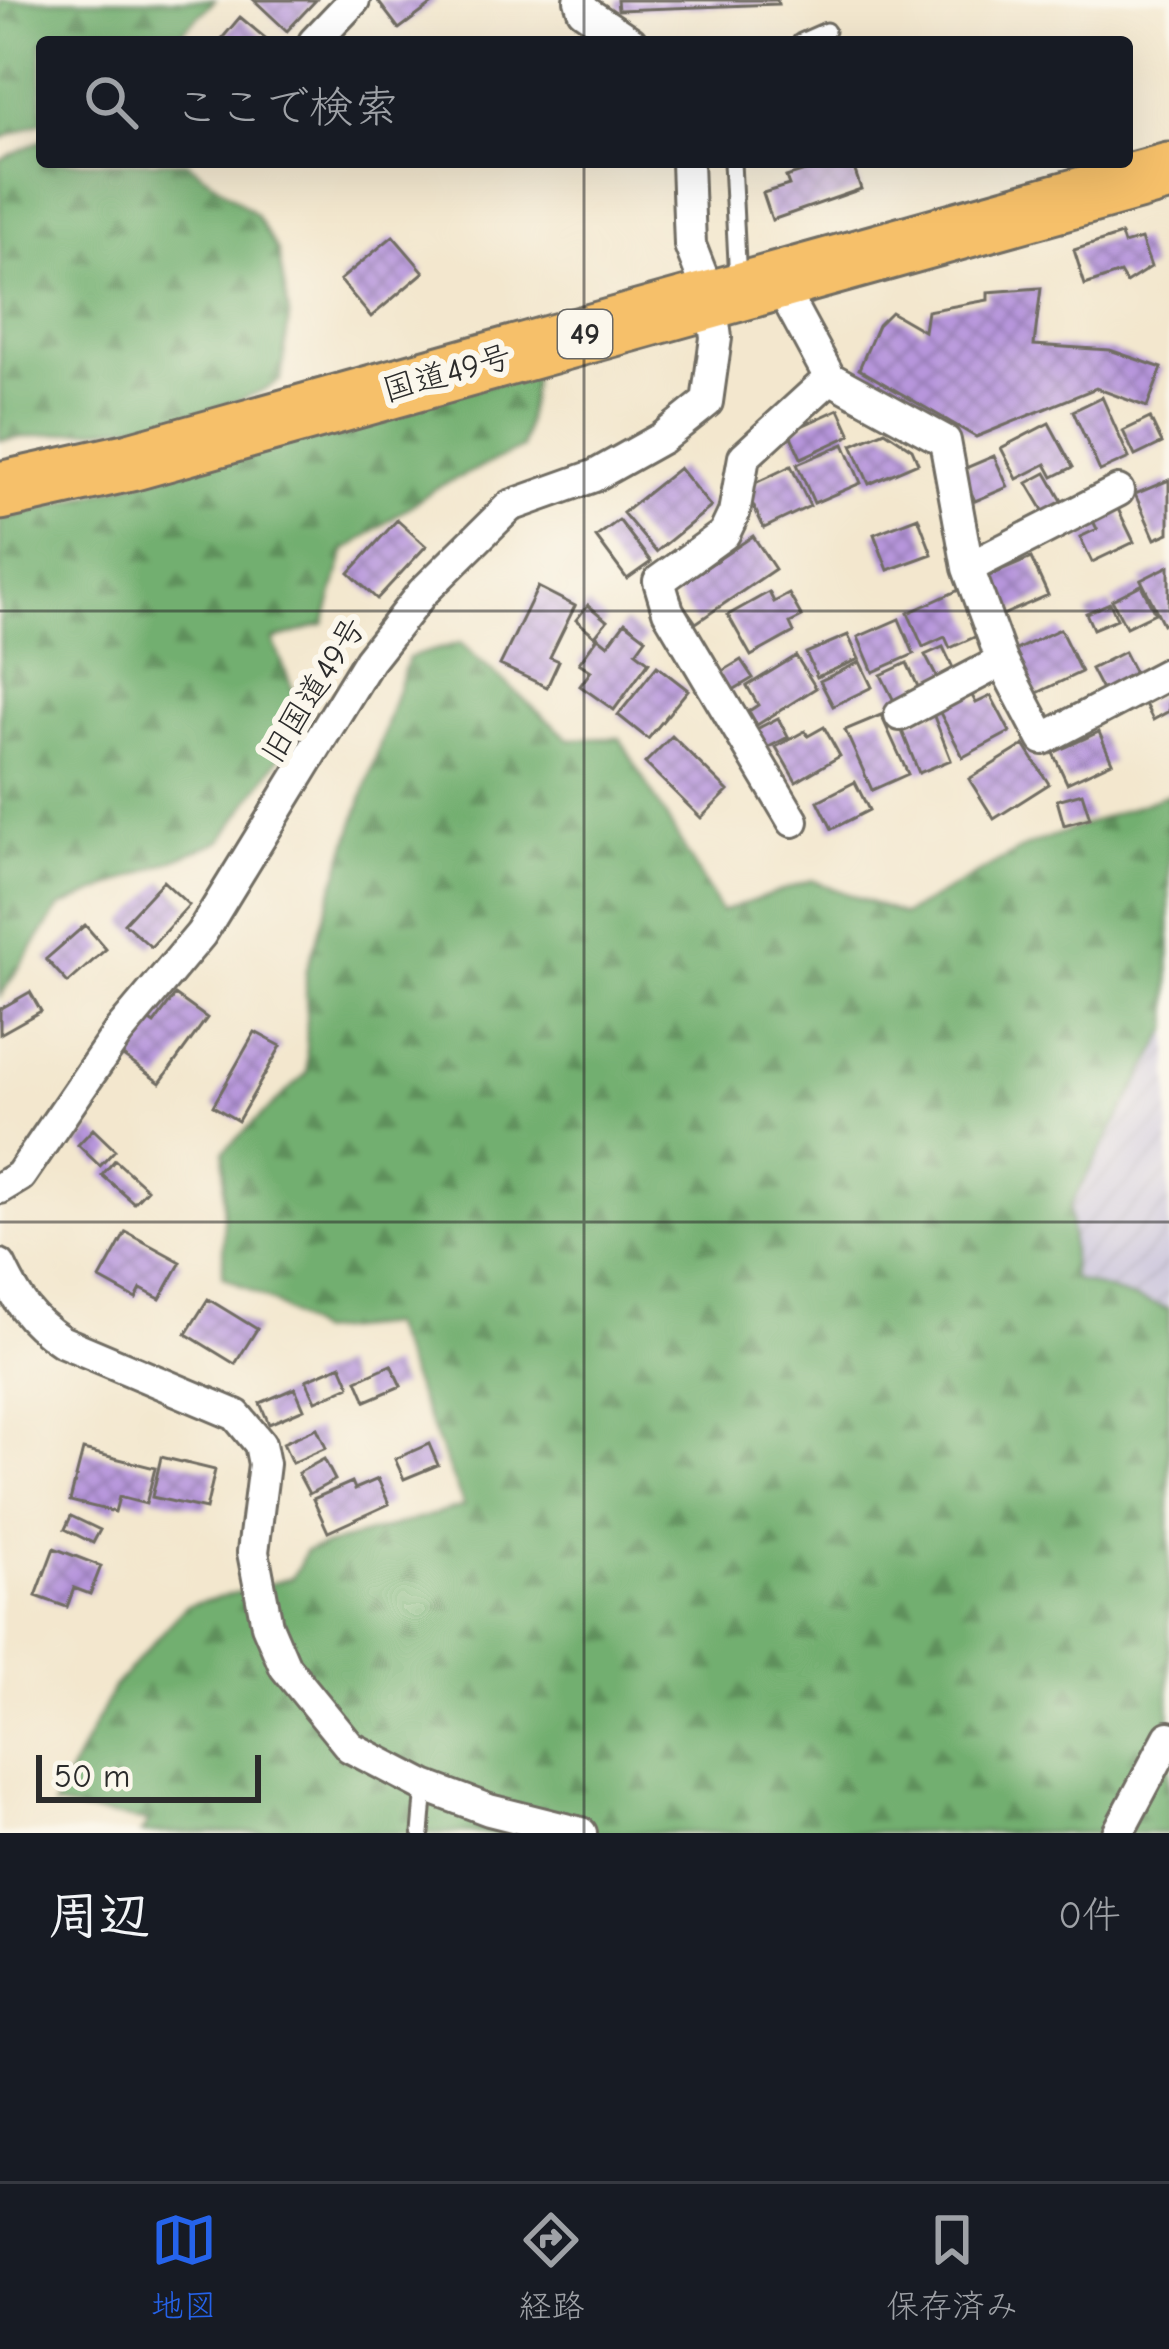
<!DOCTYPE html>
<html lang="ja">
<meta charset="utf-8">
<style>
body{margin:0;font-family:"Comic Neue","Klee One",sans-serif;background:#242831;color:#f1f3f6}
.scale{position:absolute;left:36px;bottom:30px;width:225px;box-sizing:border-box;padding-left:12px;border:6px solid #2b2b2b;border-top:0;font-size:33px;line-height:42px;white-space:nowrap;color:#2b2b2b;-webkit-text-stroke:9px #fbf7ec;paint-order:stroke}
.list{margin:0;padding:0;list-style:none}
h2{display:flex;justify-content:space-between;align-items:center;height:156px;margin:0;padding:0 48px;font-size:51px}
h2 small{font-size:39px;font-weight:400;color:#9ea1a6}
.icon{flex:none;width:66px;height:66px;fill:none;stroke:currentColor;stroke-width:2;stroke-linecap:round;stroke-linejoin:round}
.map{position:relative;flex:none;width:1169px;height:1833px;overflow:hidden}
.search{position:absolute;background:#171b24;box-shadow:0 12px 48px #0002;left:36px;right:36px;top:36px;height:132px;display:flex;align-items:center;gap:30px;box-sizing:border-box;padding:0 42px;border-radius:12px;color:#9ea1a6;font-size:45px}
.sheet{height:348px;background:#171b24}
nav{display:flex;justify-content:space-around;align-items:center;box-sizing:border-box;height:168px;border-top:3px solid #363941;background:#171b24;font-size:33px;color:#9ea1a6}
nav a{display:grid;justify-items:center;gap:6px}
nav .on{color:#2563eb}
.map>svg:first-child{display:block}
.industrial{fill:url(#industrial-furrows)}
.forest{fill:url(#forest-firs);stroke:#4e6d4d;stroke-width:3}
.building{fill:url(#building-cross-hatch)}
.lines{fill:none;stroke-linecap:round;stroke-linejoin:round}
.lane-casing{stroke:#716d64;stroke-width:21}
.street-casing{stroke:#716d64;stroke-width:36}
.highway-casing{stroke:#716d64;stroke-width:63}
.lane{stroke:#fff;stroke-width:15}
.street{stroke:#fff;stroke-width:30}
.highway{stroke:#f6c06b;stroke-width:57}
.grid{fill:none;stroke:#2b2b2b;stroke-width:3;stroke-opacity:0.55}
.labels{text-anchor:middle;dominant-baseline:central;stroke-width:12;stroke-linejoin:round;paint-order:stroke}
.shield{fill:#fbf7ec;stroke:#696865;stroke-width:3}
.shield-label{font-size:30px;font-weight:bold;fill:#2b2b2b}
.street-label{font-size:33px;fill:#2b2b2b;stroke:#fbf7ec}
</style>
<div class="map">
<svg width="1169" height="1833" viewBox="0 0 1169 1833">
<defs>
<pattern id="industrial-furrows" width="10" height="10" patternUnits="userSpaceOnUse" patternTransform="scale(3)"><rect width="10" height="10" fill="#c6c0da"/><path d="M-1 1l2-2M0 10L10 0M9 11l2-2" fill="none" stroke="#aaa5bb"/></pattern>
<pattern id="forest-firs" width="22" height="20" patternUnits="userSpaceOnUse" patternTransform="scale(3)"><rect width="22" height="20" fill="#72af6f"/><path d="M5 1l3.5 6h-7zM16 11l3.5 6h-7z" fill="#5e8f5b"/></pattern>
<pattern id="building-cross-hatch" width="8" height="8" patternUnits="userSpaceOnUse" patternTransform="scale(3)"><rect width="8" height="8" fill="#b796dc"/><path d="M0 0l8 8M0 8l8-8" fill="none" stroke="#957bb3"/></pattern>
</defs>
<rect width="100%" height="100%" fill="#fbf7ec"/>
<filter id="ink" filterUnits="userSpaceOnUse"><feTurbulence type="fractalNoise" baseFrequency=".00833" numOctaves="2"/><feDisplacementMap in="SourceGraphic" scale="24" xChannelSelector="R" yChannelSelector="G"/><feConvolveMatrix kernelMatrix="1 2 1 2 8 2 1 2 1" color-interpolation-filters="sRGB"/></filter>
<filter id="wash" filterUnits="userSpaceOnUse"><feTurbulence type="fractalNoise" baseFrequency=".004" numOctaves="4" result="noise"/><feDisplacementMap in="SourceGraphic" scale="48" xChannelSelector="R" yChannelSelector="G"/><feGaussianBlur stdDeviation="2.7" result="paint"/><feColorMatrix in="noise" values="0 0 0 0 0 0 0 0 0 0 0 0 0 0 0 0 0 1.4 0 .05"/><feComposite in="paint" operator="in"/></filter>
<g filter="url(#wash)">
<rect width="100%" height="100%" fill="#f3e7ce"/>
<path class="industrial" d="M1169,1028V1309L1073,1279L1070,1206Z"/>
<path class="forest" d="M0,0H215L172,42H42V122L0,139Z
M42,140V162H187L255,214L278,252L289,316L281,380C211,425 83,430 0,440V160Z
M535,371L522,448L436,488L345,551L324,624L273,640L305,720L222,840L60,907L0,996V520Z
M460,643L569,739L620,738L721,912L812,880L903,915L1029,845L1169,794V1028L1070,1206L1073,1279L1169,1309V1833H141L149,1822L53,1806L114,1687L186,1606L292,1578L306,1551L464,1506L389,1325L316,1332L273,1302L223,1276L224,1151L307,1073L306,972L408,658Z"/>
<g id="blocks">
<path class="building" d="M254,0H316L287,31Z
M377,0H438L399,29Z
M617,0H777L778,4L618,10Z
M240,17L270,42H219Z
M808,162H852L861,189L772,220L763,193L789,185L786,177L811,169Z
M1121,235L1124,244L1141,239L1151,267L1126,283L1120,273L1085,285L1074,250Z
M393,236L424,272L371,317L340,280Z
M1041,288L1034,345L1110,350L1162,368L1147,407L1096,388L976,437L859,369L878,325L891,312L924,331L927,311L988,300V292Z
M1102,397L1129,458L1100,471L1073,411Z
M839,409L851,435L801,458L789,432Z
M1150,418L1162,443L1135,456L1123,431Z
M1049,423L1073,467L1053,477L1046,464L1017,479L1001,448Z
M885,431L912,449L918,463L869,484L852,445Z
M844,444L861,483L814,503L797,464Z
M994,456L1008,487L975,501L961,470Z
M791,466L810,506L764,528L745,488Z
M679,468L711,507L656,552L623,513Z
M1046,473L1065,506L1047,517L1027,483Z
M1169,480V533L1155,539L1135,494Z
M1117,507L1134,542L1092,562L1080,537L1097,529L1092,519Z
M918,517L932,554L888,570L874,534Z
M397,520L426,546L377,599L349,573Z
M619,520L651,562L627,579L596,537Z
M753,536L775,569L696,623L673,590Z
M1031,558L1048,595L998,617L982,579Z
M1169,566V621L1163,624L1141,580Z
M1141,585L1155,613L1126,627L1112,600Z
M538,587L575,606L550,657L559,661L547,687L500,665Z
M959,590L979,635L950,648L945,637L923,647L908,613Z
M769,592L774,602L789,594L802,617L790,623L794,632L751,656L728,615Z
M1110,603L1117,619L1093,629L1086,613Z
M588,605L607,621L595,636L576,620Z
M899,619L914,654L873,672L858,637Z
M625,622L646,638L636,652L649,662L614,710L580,686L591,671L579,663L598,637L608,645Z
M1060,629L1081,672L1035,694L1014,651Z
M848,635L859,659L817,677L806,653Z
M943,647L954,670L937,678L925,655Z
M1124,652L1139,681L1106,698L1091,669Z
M796,656L816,688L757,725L749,711L758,705L747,686Z
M741,660L753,678L728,693L716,675Z
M860,662L872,687L833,706L820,681Z
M907,663L921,693L896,705L881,675Z
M657,666L688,690L648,739L618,715Z
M1169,690V711L1153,720L1145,704Z
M970,692L976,703L991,696L1010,732L963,757L938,709Z
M933,714L951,760L919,773L900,726Z
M881,715L908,774L872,790L845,730Z
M778,718L788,737L761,751L751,732Z
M824,727L840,756L796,782L776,747L805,731L808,736Z
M1099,732L1112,762L1067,783L1053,753Z
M672,736L728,791L701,818L645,763Z
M1024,745L1049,784L994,819L969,779Z
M855,782L869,810L832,829L818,801Z
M1082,793L1090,818L1064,825L1057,800Z
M163,881L189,905L151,947L124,923Z
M85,925L106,949L68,983L46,959Z
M30,992L41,1011L0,1034V1009Z
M175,995L207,1018L160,1083L116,1051L142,1016L154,1024Z
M255,1032L281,1046L238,1121L213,1106Z
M93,1129L115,1150L100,1166L78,1145Z
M115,1160L147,1189L134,1203L102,1175Z
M126,1232L181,1262L160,1299L141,1289L136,1299L100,1279Z
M208,1299L257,1329L235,1364L186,1334Z
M341,1365L350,1386L316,1401L306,1380Z
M391,1365L401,1386L366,1401L357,1380Z
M295,1388L304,1409L269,1424L260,1403Z
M317,1428L326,1448L292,1463L283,1443Z
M429,1444L438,1465L404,1479L395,1459Z
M83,1450L155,1468L146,1504L119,1497L115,1512L70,1501Z
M161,1457L215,1470L206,1509L152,1497Z
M324,1459L335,1480L309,1494L298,1473Z
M378,1479L389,1504L328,1532L313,1499L352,1482L355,1489Z
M71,1516L100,1530L93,1543L65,1529Z
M54,1548L101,1566L90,1594L74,1588L67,1607L36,1596Z"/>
</g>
</g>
<g filter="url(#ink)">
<use href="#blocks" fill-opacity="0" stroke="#716d64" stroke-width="3"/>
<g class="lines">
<defs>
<path id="lane" d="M801,42L826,31
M732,162L738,282
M421,1833L425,1786"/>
<path id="street" d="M580,0L583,10L631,42
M314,42L354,0
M777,280L830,378L945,441L968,568L1002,661L1043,739L1169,673
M968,568L1118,491
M900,715L1002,661
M793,821L668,611L659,581L724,534L734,513L744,457L830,378
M0,1188L20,1176L118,1033L201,934L369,660L422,593L510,506L594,476L662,438L707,402L716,338L711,299L690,245L687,162
M0,1265C16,1299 29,1320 61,1341L236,1415L260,1444L264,1464L253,1552L267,1625L285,1667L350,1747L425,1786L489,1810L581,1833
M1118,1833L1169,1737"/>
<path id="highway" d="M0,491L130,462L1169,172"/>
</defs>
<use href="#lane" class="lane-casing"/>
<use href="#street" class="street-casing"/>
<use href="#highway" class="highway-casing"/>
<use href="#lane" class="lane"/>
<use href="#street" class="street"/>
<use href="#highway" class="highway"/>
</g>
</g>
<path class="grid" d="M584,0V42M584,162V1833M0,611H1169M0,1222H1169"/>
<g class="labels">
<rect class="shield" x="558" y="310" width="54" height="48" rx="9"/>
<g class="shield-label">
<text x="585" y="334">49</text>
</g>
<g class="street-label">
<text transform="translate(447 373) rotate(-16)">国道49号</text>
<text transform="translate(313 690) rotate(-58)">旧国道49号</text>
</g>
</g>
</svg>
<div class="scale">50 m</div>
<div class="search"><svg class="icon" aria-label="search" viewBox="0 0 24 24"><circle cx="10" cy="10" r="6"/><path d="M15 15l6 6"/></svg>ここで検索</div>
</div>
<section class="sheet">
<h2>周辺<small>0件</small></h2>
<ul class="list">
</ul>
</section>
<nav>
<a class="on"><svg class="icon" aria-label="map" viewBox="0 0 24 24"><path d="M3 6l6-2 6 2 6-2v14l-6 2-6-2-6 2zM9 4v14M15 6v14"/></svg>地図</a>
<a><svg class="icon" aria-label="directions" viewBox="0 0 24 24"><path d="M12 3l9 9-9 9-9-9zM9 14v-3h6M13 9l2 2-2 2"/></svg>経路</a>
<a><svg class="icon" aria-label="saved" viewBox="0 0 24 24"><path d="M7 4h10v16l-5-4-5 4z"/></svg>保存済み</a>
</nav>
